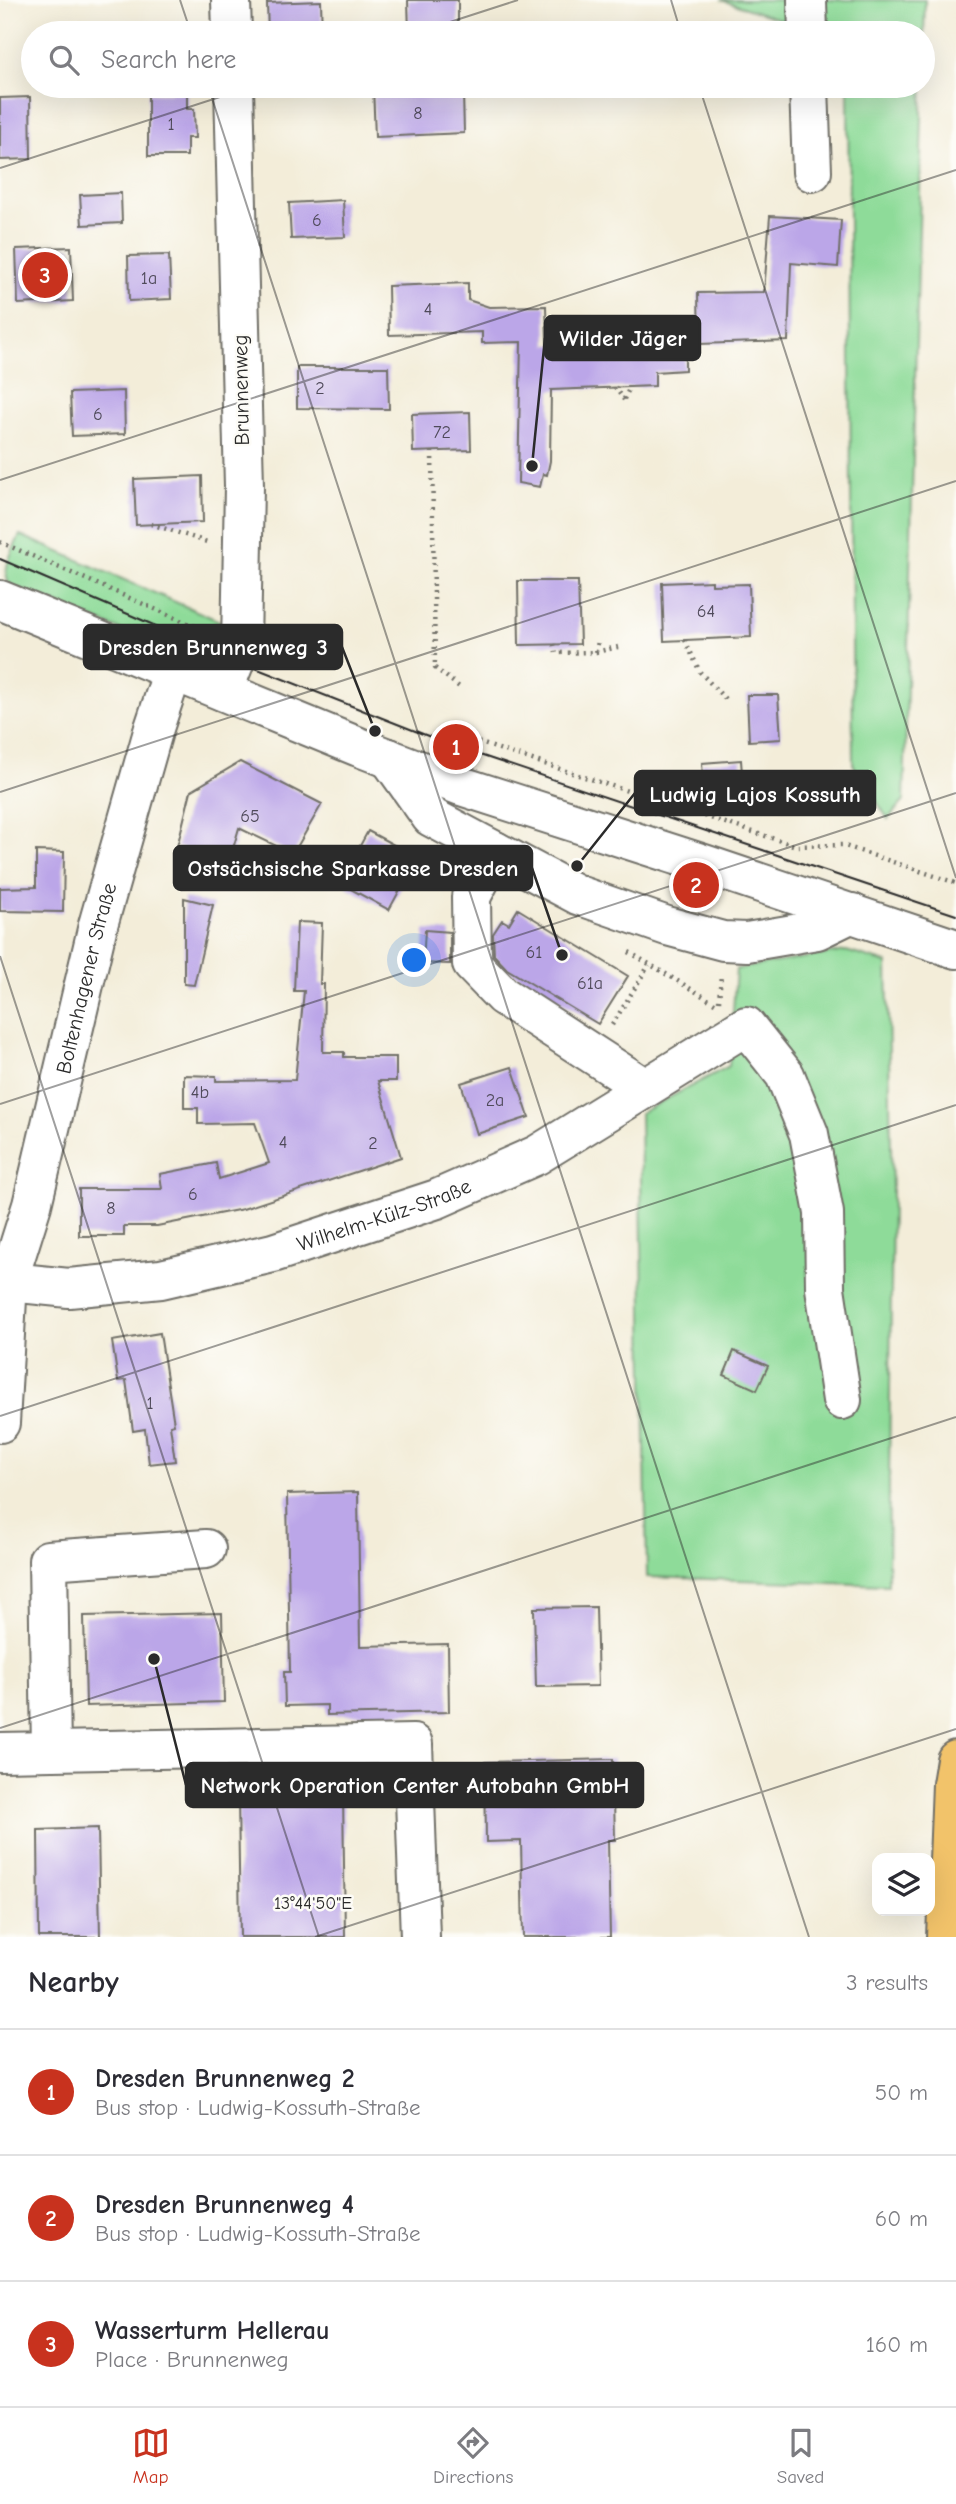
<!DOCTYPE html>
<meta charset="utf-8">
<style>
body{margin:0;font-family:"Comic Neue",sans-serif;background:#f7f7f7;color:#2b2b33}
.controls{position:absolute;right:21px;bottom:21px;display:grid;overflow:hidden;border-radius:14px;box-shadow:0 7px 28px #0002}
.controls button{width:63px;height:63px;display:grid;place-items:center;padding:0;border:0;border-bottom:2px solid #e1e1e2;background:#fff;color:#2b2b33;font:35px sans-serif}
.you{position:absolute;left:415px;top:961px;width:24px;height:24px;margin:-18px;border:5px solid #fff;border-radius:50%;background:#1a73e8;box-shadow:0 0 0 10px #1a73e833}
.badge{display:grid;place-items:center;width:46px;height:46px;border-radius:50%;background:#c8321e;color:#fff;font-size:23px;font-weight:700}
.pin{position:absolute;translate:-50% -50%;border:4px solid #fff;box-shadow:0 2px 7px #0006}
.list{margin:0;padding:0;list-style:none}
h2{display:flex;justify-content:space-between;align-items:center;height:91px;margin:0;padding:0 28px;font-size:30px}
h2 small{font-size:23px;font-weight:400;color:#7c7c81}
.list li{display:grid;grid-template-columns:46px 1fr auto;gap:21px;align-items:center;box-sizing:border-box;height:126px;padding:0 28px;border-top:2px solid #e1e1e2}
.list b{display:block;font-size:26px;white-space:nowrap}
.list p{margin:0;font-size:23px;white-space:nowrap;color:#7c7c81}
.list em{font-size:23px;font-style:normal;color:#7c7c81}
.icon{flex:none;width:38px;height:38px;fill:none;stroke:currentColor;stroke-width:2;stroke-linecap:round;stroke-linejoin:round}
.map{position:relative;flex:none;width:956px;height:1937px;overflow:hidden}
.search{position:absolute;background:#fff;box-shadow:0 7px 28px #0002;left:21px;right:21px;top:21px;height:77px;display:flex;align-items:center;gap:18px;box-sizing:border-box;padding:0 24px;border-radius:38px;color:#7c7c81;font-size:26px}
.sheet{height:469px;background:#fff}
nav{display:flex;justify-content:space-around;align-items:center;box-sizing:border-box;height:98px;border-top:2px solid #e1e1e2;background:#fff;font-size:19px;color:#7c7c81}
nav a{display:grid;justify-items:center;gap:4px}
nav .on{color:#c8321e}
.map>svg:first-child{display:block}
.green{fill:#8edb99;stroke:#5c8362;stroke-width:2}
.building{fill:#bba6e8}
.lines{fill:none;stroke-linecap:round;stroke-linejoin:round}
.minor-casing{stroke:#716f68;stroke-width:42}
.highway-casing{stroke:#716f68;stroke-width:42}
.path{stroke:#716f68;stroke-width:4.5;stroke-dasharray:2 5;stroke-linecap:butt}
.minor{stroke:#fff;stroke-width:38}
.highway{stroke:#f2c36a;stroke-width:38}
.tram{stroke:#2b2b2b;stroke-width:2}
.ticks{fill:none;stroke:#2b2b2b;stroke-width:2;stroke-opacity:0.45}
.labels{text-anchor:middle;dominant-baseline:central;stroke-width:5;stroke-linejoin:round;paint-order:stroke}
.number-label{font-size:18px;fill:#4f4a5a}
.street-label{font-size:21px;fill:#2b2b2b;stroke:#fdfcf7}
.ticks-label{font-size:18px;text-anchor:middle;fill:#2b2b2b;stroke:#fdfcf7;stroke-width:5;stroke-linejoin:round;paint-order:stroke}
.leader{fill:none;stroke:#2b2b2b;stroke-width:2.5}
.callout-dot{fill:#2b2b2b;stroke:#fdfcf7;stroke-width:2.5}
.callout{fill:#2b2b2b;stroke:#2b2b2b;stroke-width:2.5}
.callout-label{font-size:23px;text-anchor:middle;font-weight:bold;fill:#fff}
</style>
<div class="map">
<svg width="956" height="1937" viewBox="0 0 956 1937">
<rect width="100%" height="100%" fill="#fdfcf7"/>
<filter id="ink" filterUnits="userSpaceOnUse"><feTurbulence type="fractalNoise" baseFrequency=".0143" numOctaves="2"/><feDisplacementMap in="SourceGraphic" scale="14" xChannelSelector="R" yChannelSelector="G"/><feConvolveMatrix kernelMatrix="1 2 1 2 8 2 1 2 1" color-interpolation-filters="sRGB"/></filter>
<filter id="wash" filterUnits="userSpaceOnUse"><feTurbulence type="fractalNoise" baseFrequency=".00686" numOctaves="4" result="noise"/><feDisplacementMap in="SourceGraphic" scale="28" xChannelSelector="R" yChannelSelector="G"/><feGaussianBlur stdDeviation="1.57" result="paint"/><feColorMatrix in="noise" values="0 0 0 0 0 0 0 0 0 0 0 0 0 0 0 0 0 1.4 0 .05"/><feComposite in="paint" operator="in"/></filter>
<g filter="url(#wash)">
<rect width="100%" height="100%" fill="#f3edd9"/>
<path class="green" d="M721,0H925L904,801L888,819L853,764L848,86H923V33H821Z
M20,535L229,625L213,661L207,665L10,585C0,571 13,550 20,535Z
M846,951L887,963L892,1192L888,1585L647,1577L640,1113L729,1066L736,969Z"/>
<g id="blocks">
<path class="building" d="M408,0H458V33H409Z
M321,1L322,33H268L267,3Z
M391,86H425V93L463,92L464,133L375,137L373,87Z
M148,93H187V109H194L195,138H187V156H148Z
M30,97L31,159L0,160V98Z
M121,193L122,223L82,225L80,195Z
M343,200L345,237L291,239L289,203Z
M770,216L841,220L838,267L791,263L788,341L699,344L698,293L764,292Z
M71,247L73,301L18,304L16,249Z
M169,255L171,299L129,301L128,256Z
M468,283V300L489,307L546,306L547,345L685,342V370L655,372V386L551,390L550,461L547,475L543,474L540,487L518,483L521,342L482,343V332L389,335L388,286Z
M297,367H388L389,409L297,408Z
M124,391L125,434L72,436L70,393Z
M470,412L471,450L413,452L412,414Z
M202,476L203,522L136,525L134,479Z
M518,581H578L580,644L519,645Z
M712,581V585L749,584L751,637L664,641L662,583Z
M747,695H778L781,739L749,741Z
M741,760L743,787L704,791L702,763Z
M240,762L322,804L293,854L239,828L230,859L177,847L191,791Z
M368,831L407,852L398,870L408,875L389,910L347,887L357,868L350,864Z
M36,851L64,852L63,912L0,911V888L36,887Z
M184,898L213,905L194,985L184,984Z
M518,909L628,976L598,1024L507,969L494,955L493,934L502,920L509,924Z
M297,922L322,923L320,984H324L323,1052H344V1057H396V1081H378L401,1157L243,1209L157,1226H124V1236H79V1189H162L160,1174L216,1163L219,1179L269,1163L255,1123L198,1124V1108H184V1075L216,1076V1081L295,1080L304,991H294Z
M425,930L450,932V964L423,963Z
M512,1067L529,1117L477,1134L461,1083Z
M160,1333L174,1424L170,1425L175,1461L149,1464L145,1429L133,1431L126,1380L118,1381L112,1341Z
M734,1351L768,1366L757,1390L724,1375Z
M358,1492L360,1646L448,1644L449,1712L327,1715V1705L285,1706L284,1672H290L287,1494Z
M596,1607L598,1686L536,1687L534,1608Z
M222,1613L224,1702L86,1706L84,1616Z
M613,1759L615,1840H608L610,1937H523L521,1841L486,1842L485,1762Z
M343,1794L345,1937H240L238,1796Z
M98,1828L100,1937H39L38,1830Z"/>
</g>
</g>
<g filter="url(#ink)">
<use href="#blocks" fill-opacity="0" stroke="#716f68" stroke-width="2"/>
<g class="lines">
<defs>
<g id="minor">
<path d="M231,0L232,33"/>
<path d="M807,0L808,33"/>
<path d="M809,86L812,172"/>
<path d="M0,600L359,747L461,786L704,864L956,949"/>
<path d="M223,691L241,646L244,486L234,86"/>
<path d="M389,758L431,817L578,895L667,926L723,941L747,942L817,930L852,913"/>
<path d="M495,851L471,897L472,964L503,996L634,1081L640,1090"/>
<path id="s1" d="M0,1281L69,1288L161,1279L273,1253L437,1199L537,1155L746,1026L785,1075L809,1134L824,1213L825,1288L842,1400"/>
<path id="s2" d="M0,1423L8,1281L32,1205L98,925L154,728L173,671"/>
<path d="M51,1751L48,1560L206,1549"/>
<path d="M0,1752L413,1744L420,1937"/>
</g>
<path id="highway" d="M946,1937L952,1784L956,1760"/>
</defs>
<use href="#minor" class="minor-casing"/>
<use href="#highway" class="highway-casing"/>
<path class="path" d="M615,387L624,400
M624,399L630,387
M432,451L435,668L462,689
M151,524L207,542
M0,542L208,632
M685,640L700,672L726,700
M554,644L556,653L596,652L618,647
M596,652L598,641
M465,738L796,846L842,845L956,883
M629,952L718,1005
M719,1001L721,974
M612,1025L649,965"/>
<use href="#minor" class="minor"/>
<use href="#highway" class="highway"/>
<path class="tram" d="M0,559L235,660L456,747L956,915"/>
</g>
</g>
<path class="ticks" d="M180,0L191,33M671,0L681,33M416,33L518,0M208,86L809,1937M699,86L956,878M0,168L254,86M0,480L956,170M0,792L956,481M0,956L319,1937M0,1104L956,793M0,1416L956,1105M0,1728L956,1417M315,1937L956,1729"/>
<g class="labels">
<g class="number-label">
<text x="418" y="113">8</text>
<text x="171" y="124">1</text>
<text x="317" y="220">6</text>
<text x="149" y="278">1a</text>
<text x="428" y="309">4</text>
<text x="320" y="388">2</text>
<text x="98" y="414">6</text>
<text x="442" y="432">72</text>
<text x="706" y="611">64</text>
<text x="250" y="816">65</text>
<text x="534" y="952">61</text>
<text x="590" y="983">61a</text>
<text x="200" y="1092">4b</text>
<text x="495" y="1100">2a</text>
<text x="283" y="1142">4</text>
<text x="373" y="1143">2</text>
<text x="193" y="1194">6</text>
<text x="111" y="1208">8</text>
<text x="150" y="1403">1</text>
</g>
<g class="street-label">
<text transform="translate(241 390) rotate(-91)">Brunnenweg</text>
<text stroke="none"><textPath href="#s2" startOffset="455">Boltenhagener Straße</textPath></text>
<text stroke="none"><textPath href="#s1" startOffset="394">Wilhelm-Külz-Straße</textPath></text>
</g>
</g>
<g class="ticks-label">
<text x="313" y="1909">13°44'50"E</text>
</g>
<path class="leader" d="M532 466L545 338M375 731L342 647M577 866L635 793M562 955L532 868M154 1659L186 1785"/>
<g class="callout-dot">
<circle cx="532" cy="466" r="7"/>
<circle cx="375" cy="731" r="7"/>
<circle cx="577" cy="866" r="7"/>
<circle cx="562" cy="955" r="7"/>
<circle cx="154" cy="1659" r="7"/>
</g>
<g class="callout">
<rect x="545" y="316" width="155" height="44" rx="7"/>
<rect x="84" y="625" width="258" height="44" rx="7"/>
<rect x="635" y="771" width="240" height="44" rx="7"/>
<rect x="174" y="846" width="358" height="44" rx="7"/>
<rect x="186" y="1763" width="457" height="44" rx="7"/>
</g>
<g class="callout-label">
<text x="623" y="346">Wilder Jäger</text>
<text x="213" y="655">Dresden Brunnenweg 3</text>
<text x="755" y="802">Ludwig Lajos Kossuth</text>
<text x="353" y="876">Ostsächsische Sparkasse Dresden</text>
<text x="415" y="1793">Network Operation Center Autobahn GmbH</text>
</g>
</svg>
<div class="controls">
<button><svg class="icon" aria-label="layers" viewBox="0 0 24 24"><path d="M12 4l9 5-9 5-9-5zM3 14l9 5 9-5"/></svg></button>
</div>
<div class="you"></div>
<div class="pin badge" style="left:456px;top:747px">1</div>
<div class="pin badge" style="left:696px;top:885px">2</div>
<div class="pin badge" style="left:45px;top:275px">3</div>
<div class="search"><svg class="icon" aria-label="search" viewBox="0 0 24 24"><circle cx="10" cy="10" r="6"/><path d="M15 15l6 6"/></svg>Search here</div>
</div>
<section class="sheet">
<h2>Nearby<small>3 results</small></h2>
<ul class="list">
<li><span class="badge">1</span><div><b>Dresden Brunnenweg 2</b><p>Bus stop · Ludwig-Kossuth-Straße</p></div><em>50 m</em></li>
<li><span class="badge">2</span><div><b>Dresden Brunnenweg 4</b><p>Bus stop · Ludwig-Kossuth-Straße</p></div><em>60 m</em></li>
<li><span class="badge">3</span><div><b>Wasserturm Hellerau</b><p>Place · Brunnenweg</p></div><em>160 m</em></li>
</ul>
</section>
<nav>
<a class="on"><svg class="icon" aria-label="map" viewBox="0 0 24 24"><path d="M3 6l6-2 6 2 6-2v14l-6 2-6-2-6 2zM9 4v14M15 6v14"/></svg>Map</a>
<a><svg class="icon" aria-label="directions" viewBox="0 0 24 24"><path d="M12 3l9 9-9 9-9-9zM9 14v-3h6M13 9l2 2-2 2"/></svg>Directions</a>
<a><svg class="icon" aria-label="saved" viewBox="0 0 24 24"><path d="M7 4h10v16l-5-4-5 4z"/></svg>Saved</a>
</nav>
